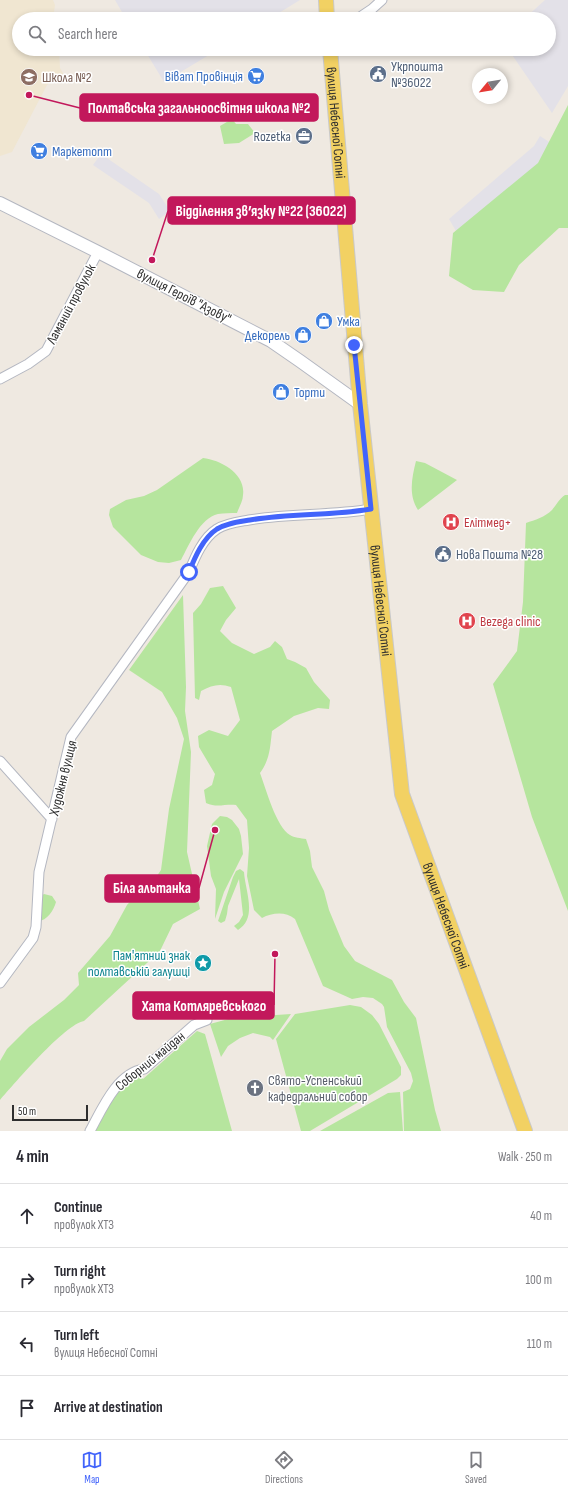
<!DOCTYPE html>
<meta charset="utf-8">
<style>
body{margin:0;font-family:"Sofia Sans Condensed",sans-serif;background:#f2f2f3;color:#2b2b33}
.compass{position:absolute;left:472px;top:68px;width:36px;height:36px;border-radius:50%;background:#fff;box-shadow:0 2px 6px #0003;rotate:240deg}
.scale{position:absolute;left:12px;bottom:10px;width:76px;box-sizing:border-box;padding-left:4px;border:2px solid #2e2e2e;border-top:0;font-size:11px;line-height:14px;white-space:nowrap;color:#2e2e2e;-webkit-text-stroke:3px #fff;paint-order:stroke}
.stop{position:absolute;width:12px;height:12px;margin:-9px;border:3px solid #4264fb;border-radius:50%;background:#fff}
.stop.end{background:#4264fb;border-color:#fff;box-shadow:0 1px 4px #0008}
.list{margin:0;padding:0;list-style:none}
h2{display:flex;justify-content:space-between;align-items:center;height:52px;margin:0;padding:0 16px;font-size:17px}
h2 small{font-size:13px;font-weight:400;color:#7c7c81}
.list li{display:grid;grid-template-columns:26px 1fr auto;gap:12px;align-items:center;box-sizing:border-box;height:64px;padding:0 16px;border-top:1px solid #e1e1e2}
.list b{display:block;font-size:15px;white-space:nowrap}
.list p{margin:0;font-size:13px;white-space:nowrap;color:#7c7c81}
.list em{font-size:13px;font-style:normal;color:#7c7c81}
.icon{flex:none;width:22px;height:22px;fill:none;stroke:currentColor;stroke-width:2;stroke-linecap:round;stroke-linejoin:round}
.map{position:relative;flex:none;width:568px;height:1131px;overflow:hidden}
.search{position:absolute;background:#fff;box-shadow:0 2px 6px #0003;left:12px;right:12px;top:12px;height:44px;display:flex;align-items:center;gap:10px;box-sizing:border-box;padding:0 14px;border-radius:22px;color:#7c7c81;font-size:15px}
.sheet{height:308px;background:#fff}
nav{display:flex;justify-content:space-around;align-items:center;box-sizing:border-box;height:56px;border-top:1px solid #e1e1e2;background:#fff;font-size:11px;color:#7c7c81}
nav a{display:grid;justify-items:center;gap:2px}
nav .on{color:#4264fb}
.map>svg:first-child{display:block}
.industrial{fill:#e3e1e8}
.education{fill:#f0e6d1}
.green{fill:#b6e59e}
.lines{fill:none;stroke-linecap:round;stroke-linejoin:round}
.street-casing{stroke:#b4b7c1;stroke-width:11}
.secondary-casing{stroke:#b4b7c1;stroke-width:14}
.primary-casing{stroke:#c9c9c9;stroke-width:16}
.street{stroke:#fff;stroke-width:9}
.secondary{stroke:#fff;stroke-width:12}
.primary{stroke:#f2d163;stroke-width:14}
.route{stroke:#4264fb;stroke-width:5}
.labels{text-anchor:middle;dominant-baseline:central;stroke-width:3;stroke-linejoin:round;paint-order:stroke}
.service-label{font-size:14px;fill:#4e5e75;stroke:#fff;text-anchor:start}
.shop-label{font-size:14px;fill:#366cbe;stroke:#fff;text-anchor:start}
.education-label{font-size:14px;fill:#785e54;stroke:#fff;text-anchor:start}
.street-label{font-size:14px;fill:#2e2e2e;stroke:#fff}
.health-label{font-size:14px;fill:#be3a42;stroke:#fff;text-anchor:start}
.culture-label{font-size:14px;fill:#0d838f;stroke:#fff;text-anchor:end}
.worship-label{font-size:14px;fill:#5b616d;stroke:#fff;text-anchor:start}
.leader{fill:none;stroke:#c2185b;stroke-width:1.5}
.callout-dot{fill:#c2185b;stroke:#fff;stroke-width:1.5}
.callout{fill:#c2185b;stroke:#c2185b;stroke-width:1.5}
.callout-label{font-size:15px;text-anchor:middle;font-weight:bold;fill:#fff}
</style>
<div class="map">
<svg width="568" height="1131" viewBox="0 0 568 1131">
<rect width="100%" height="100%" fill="#efe9e1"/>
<path class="industrial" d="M115,0H300L269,19H126Z
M545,0H568V86L552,113L508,49H549V19H524Z
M144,49H219L164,82Z
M540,136L560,149L458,251L456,231L449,219L534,146Z
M101,154L159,194L170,211L159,219L149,203L93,165Z"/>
<path class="education" d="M0,0H53L55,5L53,19H19V49H59L60,68L64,75L55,78L47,85L12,152L0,156Z"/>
<path class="green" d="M568,105V228H559L519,265L504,292L473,290L449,276L453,233L538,163Z
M232,119L236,124H248L255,133L239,143L224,144L220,126Z
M203,458C221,460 246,474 243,495C243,501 239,507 237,513C231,513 224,513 218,514C200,518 189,545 181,560L169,563L158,562L141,555L113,527L109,515L110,509L126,500L144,496L157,490Z
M416,461L425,463L457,480L418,510C408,495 412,477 416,461Z
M565,495H568V911L532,817L493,684L517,651L523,602L526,523C535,520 545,517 552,510C557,504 559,499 565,495Z
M223,586L236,608L226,620L220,631L232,643L254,654L270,647L275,641L282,647L287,659L295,662L306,668L314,682L330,700L329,709L318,708L294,716L272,731C270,748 270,759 260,773C266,789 276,827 290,835C294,838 301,838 306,839L310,851L312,867L324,891L329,910L344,946L355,961L392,980L404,1002L416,1018L435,1110L441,1131H404L403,1092L410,1089L413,1081L411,1073L387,1027L384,1007L382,1004L373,998L363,997L352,999L323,986L295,919C285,911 272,913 262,918L254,910L247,876L249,848L247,820L236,805C224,804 217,808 206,803L204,790L212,785L215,774L199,747L198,736L209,730L228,736L240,720L231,687C220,683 212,685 201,691L199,700L195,698L193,613L201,604L210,588Z
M183,595L186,687L185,711L191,752L187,852L200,909L173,924L160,951L84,1021C65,1024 15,1083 0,1100V1061L7,1049L29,1027L64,1000L79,985L78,973L110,936L127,905L141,889L150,886L161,870L169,809L184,739L177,718L162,692L129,670Z
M220,816L227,817L232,820L239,829L241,836L243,854L224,892L215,919L216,889L211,876L207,846L212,824Z
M240,869L244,872C245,890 258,918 238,930L234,926L239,922L243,915L239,879L228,906L227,914L225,921L221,923L218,921L233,877L236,871Z
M44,894L52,896L56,902C54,910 47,921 38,921L41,896Z
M350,1005L361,1007L372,1015L379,1024L401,1067V1075L397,1079L310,1131H301L276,1039L295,1014Z
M291,1014L273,1040L270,1037L253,1033L240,1038L228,1046L221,1057L210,1024L232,1018Z
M197,1031L205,1034L232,1131H94L116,1091L138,1073L143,1079Z
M400,1092L403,1131H320L388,1093Z"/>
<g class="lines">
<defs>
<path id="street" d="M357,19L372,9L382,0
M0,379L28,364L46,351L98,252
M0,761L52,819
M0,983L33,938L36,927L39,872L71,737L189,572C195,557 203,538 217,529C227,523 238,522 249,520C290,513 331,516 371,509
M90,1131C102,1109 117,1073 144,1069L194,1025L207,1020"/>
<path id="secondary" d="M0,203L98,252L271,341L300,361L360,404"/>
<g id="primary">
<path d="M326,0L327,19"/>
<path id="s1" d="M330,49L360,404L402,794L525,1131"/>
</g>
</defs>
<use href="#street" class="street-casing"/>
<use href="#secondary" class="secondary-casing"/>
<use href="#primary" class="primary-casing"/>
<use href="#street" class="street"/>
<use href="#secondary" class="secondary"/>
<use href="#primary" class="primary"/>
</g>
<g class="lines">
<path class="route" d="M189,572C195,557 203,538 217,529C227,523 238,522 250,520C290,513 331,516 371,509L354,345"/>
</g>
<defs>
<symbol id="civic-disc" viewBox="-11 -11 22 22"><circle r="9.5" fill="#5c6f8a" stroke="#fff"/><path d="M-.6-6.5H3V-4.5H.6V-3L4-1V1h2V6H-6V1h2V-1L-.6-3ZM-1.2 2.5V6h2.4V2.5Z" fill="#fff"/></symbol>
<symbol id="supermarket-disc" viewBox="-11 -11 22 22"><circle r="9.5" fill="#3f7fe0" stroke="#fff"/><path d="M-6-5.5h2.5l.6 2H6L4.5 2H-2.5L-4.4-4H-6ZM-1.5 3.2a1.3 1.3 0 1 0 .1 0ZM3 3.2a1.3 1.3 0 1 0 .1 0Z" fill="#fff"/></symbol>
<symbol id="school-disc" viewBox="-11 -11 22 22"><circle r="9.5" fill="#8d6e63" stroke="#fff"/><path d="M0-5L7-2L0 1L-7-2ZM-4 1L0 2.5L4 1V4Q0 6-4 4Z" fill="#fff"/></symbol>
<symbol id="office-disc" viewBox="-11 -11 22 22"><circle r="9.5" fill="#5c6f8a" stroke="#fff"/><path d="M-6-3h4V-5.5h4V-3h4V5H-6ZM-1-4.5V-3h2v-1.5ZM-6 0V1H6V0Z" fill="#fff"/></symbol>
<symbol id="shop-disc" viewBox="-11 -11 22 22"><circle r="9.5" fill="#3f7fe0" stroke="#fff"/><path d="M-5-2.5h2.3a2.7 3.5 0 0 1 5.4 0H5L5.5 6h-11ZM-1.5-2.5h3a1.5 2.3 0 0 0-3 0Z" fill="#fff"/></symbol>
<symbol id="hospital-disc" viewBox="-11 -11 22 22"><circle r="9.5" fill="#e0444e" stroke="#fff"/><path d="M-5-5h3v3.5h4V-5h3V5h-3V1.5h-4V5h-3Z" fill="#fff"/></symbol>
<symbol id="sight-disc" viewBox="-11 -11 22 22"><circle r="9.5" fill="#0f9aa8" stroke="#fff"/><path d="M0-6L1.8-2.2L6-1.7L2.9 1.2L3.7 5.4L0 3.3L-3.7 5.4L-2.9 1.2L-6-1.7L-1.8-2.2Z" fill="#fff"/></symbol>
<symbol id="church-disc" viewBox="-11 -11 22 22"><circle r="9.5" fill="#6b7280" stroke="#fff"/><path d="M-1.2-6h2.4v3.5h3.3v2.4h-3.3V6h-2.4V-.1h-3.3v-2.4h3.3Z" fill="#fff"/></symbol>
</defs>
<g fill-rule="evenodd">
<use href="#civic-disc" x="368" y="64" width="20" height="20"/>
<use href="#supermarket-disc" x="246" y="66" width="20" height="20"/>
<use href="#school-disc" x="19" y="67" width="20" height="20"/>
<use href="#office-disc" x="294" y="126" width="20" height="20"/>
<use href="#supermarket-disc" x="29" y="141" width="20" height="20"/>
<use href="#shop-disc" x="314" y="311" width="20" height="20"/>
<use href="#shop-disc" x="293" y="325" width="20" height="20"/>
<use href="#shop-disc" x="271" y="382" width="20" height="20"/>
<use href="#hospital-disc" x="441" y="512" width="20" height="20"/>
<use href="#civic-disc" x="433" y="544" width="20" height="20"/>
<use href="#hospital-disc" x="457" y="611" width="20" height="20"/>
<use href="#sight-disc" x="193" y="953" width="20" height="20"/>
<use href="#church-disc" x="245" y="1078" width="20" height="20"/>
</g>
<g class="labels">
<g class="service-label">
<text x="391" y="66">Укрпошта<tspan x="391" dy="16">№36022</tspan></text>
<text x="291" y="136" text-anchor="end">Rozetka</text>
<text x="456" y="554">Нова Пошта №28</text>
</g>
<g class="shop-label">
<text x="243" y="76" text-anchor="end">Віват Провінція</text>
<text x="52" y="151">Маркетопт</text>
<text x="337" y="321">Умка</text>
<text x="290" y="335" text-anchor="end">Декорель</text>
<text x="294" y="392">Торти</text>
</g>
<g class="education-label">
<text x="42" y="77">Школа №2</text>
</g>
<g class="street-label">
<text stroke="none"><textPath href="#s1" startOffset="74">вулиця Небесної Сотні</textPath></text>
<text transform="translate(184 296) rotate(27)">вулиця Героїв "Азову"</text>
<text transform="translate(71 304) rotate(-62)">Ламаний провулок</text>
<text stroke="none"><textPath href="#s1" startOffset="554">вулиця Небесної Сотні</textPath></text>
<text transform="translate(63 778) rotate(-76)">Художня вулиця</text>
<text stroke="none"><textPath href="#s1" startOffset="878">вулиця Небесної Сотні</textPath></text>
<text transform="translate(150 1061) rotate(-39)">Соборний майдан</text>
</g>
<g class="health-label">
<text x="464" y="522">Елітмед+</text>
<text x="480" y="621">Bezega clinic</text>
</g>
<g class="culture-label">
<text x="190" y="955">Пам'ятний знак<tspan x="190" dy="16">полтавській галушці</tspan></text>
</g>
<g class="worship-label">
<text x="268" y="1080">Свято-Успенський<tspan x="268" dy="16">кафедральний собор</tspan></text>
</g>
</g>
<path class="leader" d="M29 95L80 108M152 260L168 211M215 830L199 888M275 954L274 1005"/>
<g class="callout-dot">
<circle cx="29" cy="95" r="4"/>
<circle cx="152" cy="260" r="4"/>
<circle cx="215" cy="830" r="4"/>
<circle cx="275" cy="954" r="4"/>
</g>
<g class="callout">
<rect x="80" y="94" width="238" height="27" rx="4"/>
<rect x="168" y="197" width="187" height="27" rx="4"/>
<rect x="105" y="875" width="94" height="27" rx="4"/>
<rect x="133" y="992" width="141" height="27" rx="4"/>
</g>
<g class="callout-label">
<text x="199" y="113">Полтавська загальноосвітня школа №2</text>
<text x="261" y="216">Відділення зв’язку №22 (36022)</text>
<text x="152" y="893">Біла альтанка</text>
<text x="204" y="1011">Хата Котляревського</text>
</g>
</svg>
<svg class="compass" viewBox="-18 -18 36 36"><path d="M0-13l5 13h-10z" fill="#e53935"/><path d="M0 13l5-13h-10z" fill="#7c7c81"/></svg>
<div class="scale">50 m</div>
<div class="stop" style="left:189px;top:572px"></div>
<div class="stop end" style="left:354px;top:345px"></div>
<div class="search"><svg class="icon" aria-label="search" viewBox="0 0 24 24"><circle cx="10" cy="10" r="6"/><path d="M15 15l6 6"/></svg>Search here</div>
</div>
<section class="sheet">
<h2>4 min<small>Walk · 250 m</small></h2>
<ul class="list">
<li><svg class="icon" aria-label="ahead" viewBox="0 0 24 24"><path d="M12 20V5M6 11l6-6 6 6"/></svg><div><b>Continue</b><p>провулок ХТЗ</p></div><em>40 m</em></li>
<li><svg class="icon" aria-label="right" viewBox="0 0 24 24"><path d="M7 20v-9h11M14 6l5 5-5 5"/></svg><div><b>Turn right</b><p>провулок ХТЗ</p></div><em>100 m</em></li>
<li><svg class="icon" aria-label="left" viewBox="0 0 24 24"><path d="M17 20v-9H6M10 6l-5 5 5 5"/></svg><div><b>Turn left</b><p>вулиця Небесної Сотні</p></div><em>110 m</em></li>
<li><svg class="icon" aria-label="arrive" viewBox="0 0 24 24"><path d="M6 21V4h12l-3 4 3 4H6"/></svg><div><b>Arrive at destination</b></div></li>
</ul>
</section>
<nav>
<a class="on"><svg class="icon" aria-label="map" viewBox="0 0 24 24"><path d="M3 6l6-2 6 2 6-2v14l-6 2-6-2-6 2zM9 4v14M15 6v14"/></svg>Map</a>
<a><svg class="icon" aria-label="directions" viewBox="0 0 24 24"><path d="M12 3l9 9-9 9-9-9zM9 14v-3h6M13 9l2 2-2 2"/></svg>Directions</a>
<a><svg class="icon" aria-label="saved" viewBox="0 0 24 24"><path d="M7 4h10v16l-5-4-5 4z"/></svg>Saved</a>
</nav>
